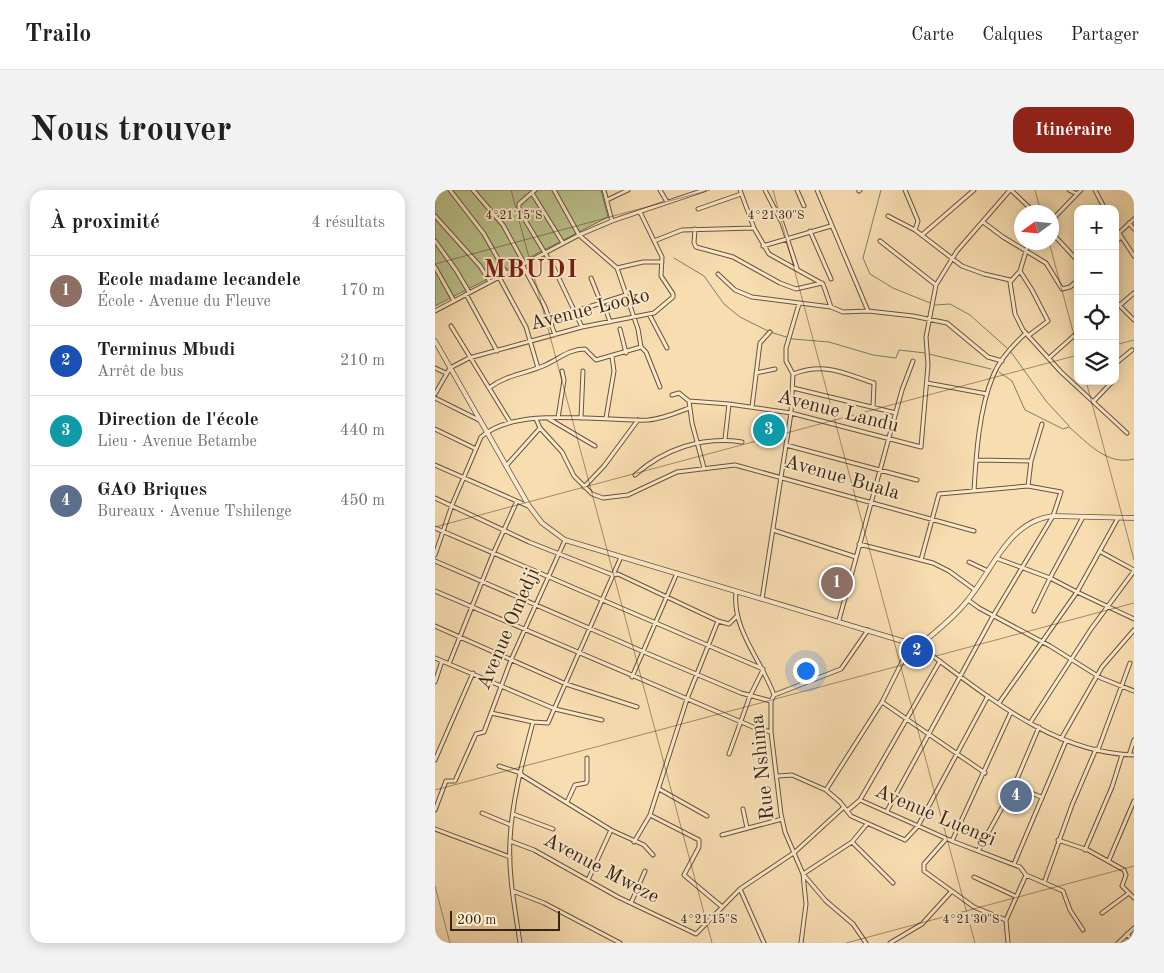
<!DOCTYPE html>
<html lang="fr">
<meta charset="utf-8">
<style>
body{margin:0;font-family:"Old Standard TT",serif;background:#f2f2f2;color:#202124}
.controls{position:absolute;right:15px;top:15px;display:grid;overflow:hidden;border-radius:10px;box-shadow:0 2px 12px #0003}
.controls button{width:45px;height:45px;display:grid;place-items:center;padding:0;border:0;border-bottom:1px solid #e0e0e0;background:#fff;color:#202124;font:25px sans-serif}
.compass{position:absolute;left:579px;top:15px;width:45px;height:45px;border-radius:50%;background:#fff;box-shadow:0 2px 12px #0003;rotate:255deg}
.scale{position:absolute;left:15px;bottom:12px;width:110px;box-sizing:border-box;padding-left:5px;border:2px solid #3a2513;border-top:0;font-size:14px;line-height:18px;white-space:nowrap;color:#3a2513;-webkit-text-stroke:4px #fae9cc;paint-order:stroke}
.you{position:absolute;left:370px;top:480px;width:18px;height:18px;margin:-12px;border:4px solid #fff;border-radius:50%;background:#1a73e8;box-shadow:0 0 0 8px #1a73e833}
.badge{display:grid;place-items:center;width:32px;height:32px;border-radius:50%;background:#8f2418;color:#fff;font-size:16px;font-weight:700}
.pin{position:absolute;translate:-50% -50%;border:2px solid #fff;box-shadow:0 1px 5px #0006}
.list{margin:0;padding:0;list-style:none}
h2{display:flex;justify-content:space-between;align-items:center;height:65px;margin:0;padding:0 20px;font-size:21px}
h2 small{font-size:16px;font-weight:400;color:#757577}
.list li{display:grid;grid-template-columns:32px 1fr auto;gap:15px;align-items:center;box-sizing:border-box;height:70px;padding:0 20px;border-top:1px solid #e0e0e0}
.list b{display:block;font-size:19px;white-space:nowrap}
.list p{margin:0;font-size:16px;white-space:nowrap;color:#757577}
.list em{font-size:16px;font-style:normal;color:#757577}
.icon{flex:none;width:28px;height:28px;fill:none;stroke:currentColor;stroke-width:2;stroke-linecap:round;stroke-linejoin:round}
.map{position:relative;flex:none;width:699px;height:753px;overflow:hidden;border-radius:15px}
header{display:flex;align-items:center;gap:30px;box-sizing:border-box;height:70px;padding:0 25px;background:#fff;border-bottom:1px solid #e0e0e0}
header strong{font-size:24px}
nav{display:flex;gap:28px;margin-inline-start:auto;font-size:18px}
.intro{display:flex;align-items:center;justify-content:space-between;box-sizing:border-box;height:120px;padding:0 30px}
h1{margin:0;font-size:35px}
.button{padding:12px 22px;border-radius:15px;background:#8f2418;color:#fff;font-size:18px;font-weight:700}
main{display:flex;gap:30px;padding:0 30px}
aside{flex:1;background:#fff;border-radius:15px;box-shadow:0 2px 12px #0003}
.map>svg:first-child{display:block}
.green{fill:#bbc28d;stroke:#7a7450}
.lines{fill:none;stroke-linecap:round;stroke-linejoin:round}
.stream{stroke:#75806e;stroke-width:1}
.minor-casing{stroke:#6a533a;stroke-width:5}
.tertiary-casing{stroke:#6a533a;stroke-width:5.5}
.minor{stroke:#fae9cc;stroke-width:3}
.tertiary{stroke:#fae9cc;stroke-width:4}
.ticks{fill:none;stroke:#3a2513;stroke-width:1;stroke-opacity:0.45}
.labels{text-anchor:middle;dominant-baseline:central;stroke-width:4;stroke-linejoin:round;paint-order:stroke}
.street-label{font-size:20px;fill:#3a2513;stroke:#fae9cc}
.district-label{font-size:25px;font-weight:bold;letter-spacing:1px;fill:#7a1f14;stroke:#fae9cc}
.ticks-label{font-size:12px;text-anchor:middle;fill:#3a2513;stroke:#fae9cc;stroke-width:4;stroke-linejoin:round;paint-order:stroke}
</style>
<header>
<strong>Trailo</strong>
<nav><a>Carte</a><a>Calques</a><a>Partager</a></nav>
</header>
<div class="intro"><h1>Nous trouver</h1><a class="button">Itinéraire</a></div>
<main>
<aside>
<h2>À proximité<small>4 résultats</small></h2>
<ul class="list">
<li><span class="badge" style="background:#8d6e63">1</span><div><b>Ecole madame lecandele</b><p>École · Avenue du Fleuve</p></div><em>170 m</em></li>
<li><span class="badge" style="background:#1a4fb4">2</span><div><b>Terminus Mbudi</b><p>Arrêt de bus</p></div><em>210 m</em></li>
<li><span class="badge" style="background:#0f9aa8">3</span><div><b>Direction de l'école</b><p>Lieu · Avenue Betambe</p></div><em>440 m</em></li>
<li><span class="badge" style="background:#5c6f8a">4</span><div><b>GAO Briques</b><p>Bureaux · Avenue Tshilenge</p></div><em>450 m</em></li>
</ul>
</aside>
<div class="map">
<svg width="699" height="753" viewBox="0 0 699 753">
<rect width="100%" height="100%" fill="#f8ddb1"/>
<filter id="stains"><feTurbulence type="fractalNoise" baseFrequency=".004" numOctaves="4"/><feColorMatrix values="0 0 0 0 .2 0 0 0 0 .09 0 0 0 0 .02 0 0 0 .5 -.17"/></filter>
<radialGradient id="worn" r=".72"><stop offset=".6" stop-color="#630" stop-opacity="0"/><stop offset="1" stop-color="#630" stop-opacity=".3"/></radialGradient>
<path class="green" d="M0,0H166L173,27L0,116Z"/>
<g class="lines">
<path class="stream" d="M446,0L428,68L435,84L458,98L500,115L515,114L535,125L572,158
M239,68L269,86L289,114L305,127L335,142L358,149L394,152L438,165L461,168L464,160L490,163
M576,162L611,211L634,236
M494,164L556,179
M564,182L577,191L590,220L628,239L634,237C653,253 672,276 699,269"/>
<defs>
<path id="minor" d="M15,0L49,44L71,83
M38,0L68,35L89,73
M100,0L84,14V20L119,78L147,137
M119,0L144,45L182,78L203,139L206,157L211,162L225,197
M169,0L177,31
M225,0L232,12
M305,0L319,38L334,64L388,94L396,117
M330,0L347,33L362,78
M362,0L369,16
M382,0L433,121
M470,0L483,31L480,40
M576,0L599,22
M634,0L642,4
M660,0L670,19
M698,0L699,4
M424,1L425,0
M97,3L128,53
M172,10L193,0
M263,19L306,4
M0,26L45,76L55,92
M453,26L480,40L527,76L549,84L575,90
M616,31L646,0
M548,32L568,47L611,73L627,99L635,97L643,90
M694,33L699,39
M680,37L699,66
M260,39L259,53L261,57L298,67L345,93L361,99L387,93
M375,41L396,89
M616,42L643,71
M684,43L699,29
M487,45L539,0
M0,51L21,80L34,102
M219,51L247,40L319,38
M445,51L501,95
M596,52L592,58L585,81L575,92L580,124L588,140L626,182L692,243
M680,53L686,47
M328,56L396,36
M87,74L110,117L120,145
M0,77L19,111
M182,78L208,72H227
M585,81L597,100L613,131L593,146
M283,84L300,100L317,107L396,117L408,122L433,121L478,126L512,133L553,167L567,171
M64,87L91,137L103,178
M156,88L166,113
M31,104L62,161
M680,111L699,130
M685,115L699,103
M170,117L175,132
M0,121L144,45L177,31L269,0
M141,121L191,105
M214,124L232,158
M16,136L75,232
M185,139L191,163
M614,168L643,142
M680,174L697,160
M0,178L11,183
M321,183L340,179
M358,184C390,172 408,183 439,193L438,217
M492,193L552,204
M54,198C71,185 89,184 108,176C123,170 133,159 150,159L161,170L206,157
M358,198L461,223
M0,204L15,178L34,168L147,137L219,123L238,107V104L226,86L227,67L205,22
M237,205L244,203L254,211
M0,208L44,230
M254,211L294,214L356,223L486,257L493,175L491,147L501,95L522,61L575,0
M254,211L257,233L269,278
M658,212L678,191
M317,217L325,153L335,142
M123,228L129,190L127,181
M146,228L148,181
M171,228L179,181L177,167
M101,229L105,238L127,262L139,286L157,304L168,308L193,305L242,282L300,275L539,341
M114,229L160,256
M0,239L41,259
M290,249L294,214
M351,255L482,290
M541,270L596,271
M0,275L93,316
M71,276L105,238
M200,285C229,259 267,246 307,252
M593,296L596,271L607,234
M149,297L169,276L203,230
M539,301C541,266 544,219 558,186C564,170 578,155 591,143
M0,308L94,352L178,385L183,384L283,431L294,434L302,426
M683,328L642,402L699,429
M0,338L328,479
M338,340L421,367
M424,354L498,373L514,381L540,400
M666,362L699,380
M0,365L17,315L46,247C82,215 168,232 213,230C227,229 241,223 254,218
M561,368L615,388L648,327
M0,371L209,462L306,503L336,511
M534,372L553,381
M0,401L318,537L336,542
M301,402C297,440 327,471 339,505L336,511V542L346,624L350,642L368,684L371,714L366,753
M327,409L356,223L358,184L351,171V158L364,114
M533,410L544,418L615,456L666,488L699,501
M404,430L467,200L478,171
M283,431L252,509L215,625L264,650V657L249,685L286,716
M0,436L131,494L202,517
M484,456C548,502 616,563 699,565
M0,468L120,519L167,530
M14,474L58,364L82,311
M197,487L242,383
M0,492L7,471
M339,505L406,479L433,440
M447,512L550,583
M564,513L642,402L615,388L599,421
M56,523L98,532L113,533L186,367
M595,533L656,439L699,381
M626,549L667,477L699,440
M663,560L695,473
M294,564L315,506L328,480
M694,565L699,550
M0,570L38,483
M64,576L86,583
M85,584L176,640L209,655L218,665
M343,586L357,585L391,600L405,612L416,626L470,650L483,636L553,506
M579,596L606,607
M224,599L272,626
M391,600L447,512L476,454
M425,610L505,471
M132,612L140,595L151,593L152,591V568
M308,619L312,638
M0,620L11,591H20L41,544L49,542L76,470L130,350
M412,621L425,610L517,651L585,677L591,685L571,730L573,753
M452,621L558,426L618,326L626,302L593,296L504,304L486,370
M47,623L76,635
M78,624L118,639
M0,639L75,667
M287,645L347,629
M511,649L489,674V681L539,717L571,730
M623,650L653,660L689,680L691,685L687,696L699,708
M75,651L99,660L183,707L261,744L305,699L360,662L409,617
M517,651L576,522
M199,652L215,625
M417,652L458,693
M650,660L677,597L687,565
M543,661L579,596L604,537
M674,670L699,611
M579,674L631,551
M591,685L628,701L635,720L648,740
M539,687L580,706
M153,690L176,640
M609,693L637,615L661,559
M305,699L329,753
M78,701L109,713L185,753
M196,713L210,681
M667,723L694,703
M692,744L699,753
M85,753C80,719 73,684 75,650C77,610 88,570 98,532
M431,753L418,734L391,711L368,684L417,652L432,634
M455,753L487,734L516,702
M683,753L699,738"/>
<path id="tertiary" d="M0,151L94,316L107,333L130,350L484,456C500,442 519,428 532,411C558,380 573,331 618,326L699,328"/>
</defs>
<use href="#minor" class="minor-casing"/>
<use href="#tertiary" class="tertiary-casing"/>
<use href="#minor" class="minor"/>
<use href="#tertiary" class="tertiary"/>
</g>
<path class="ticks" d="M76,0L277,753M338,0L540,753M600,0L606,22M614,52L643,160M0,74L275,0M680,155L699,150M651,191L699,370M0,337L643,165M0,600L699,413M0,696L15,753M411,753L699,676"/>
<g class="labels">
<g class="street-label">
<text transform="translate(155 120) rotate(-14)">Avenue Looko</text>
<text transform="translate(403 222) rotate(14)">Avenue Landu</text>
<text transform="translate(407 288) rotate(16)">Avenue Buala</text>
<text transform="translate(74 439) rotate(-67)">Avenue Omedji</text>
<text transform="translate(328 577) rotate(-96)">Rue Nshima</text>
<text transform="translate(500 626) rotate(23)">Avenue Luengi</text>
<text transform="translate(166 679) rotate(28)">Avenue Mweze</text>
</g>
<g class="district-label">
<text x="96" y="80">MBUDI</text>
</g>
</g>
<g class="ticks-label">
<text x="79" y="29">4°21'15"S</text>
<text x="341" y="29">4°21'30"S</text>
<text x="274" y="733">4°21'15"S</text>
<text x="536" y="733">4°21'30"S</text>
</g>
<rect width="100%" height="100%" filter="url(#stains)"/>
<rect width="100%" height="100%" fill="url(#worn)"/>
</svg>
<div class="controls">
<button>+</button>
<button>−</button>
<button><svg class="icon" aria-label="locate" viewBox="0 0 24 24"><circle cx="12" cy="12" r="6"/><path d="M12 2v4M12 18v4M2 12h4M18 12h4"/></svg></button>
<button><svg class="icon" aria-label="layers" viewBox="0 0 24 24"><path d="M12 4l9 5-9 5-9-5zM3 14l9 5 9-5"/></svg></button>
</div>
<svg class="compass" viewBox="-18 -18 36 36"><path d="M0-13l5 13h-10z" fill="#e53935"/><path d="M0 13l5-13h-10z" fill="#757577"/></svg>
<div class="scale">200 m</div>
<div class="you"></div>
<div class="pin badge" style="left:402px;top:393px;background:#8d6e63">1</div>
<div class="pin badge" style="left:482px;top:461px;background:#1a4fb4">2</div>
<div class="pin badge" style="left:334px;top:240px;background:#0f9aa8">3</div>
<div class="pin badge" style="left:581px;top:606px;background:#5c6f8a">4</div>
</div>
</main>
